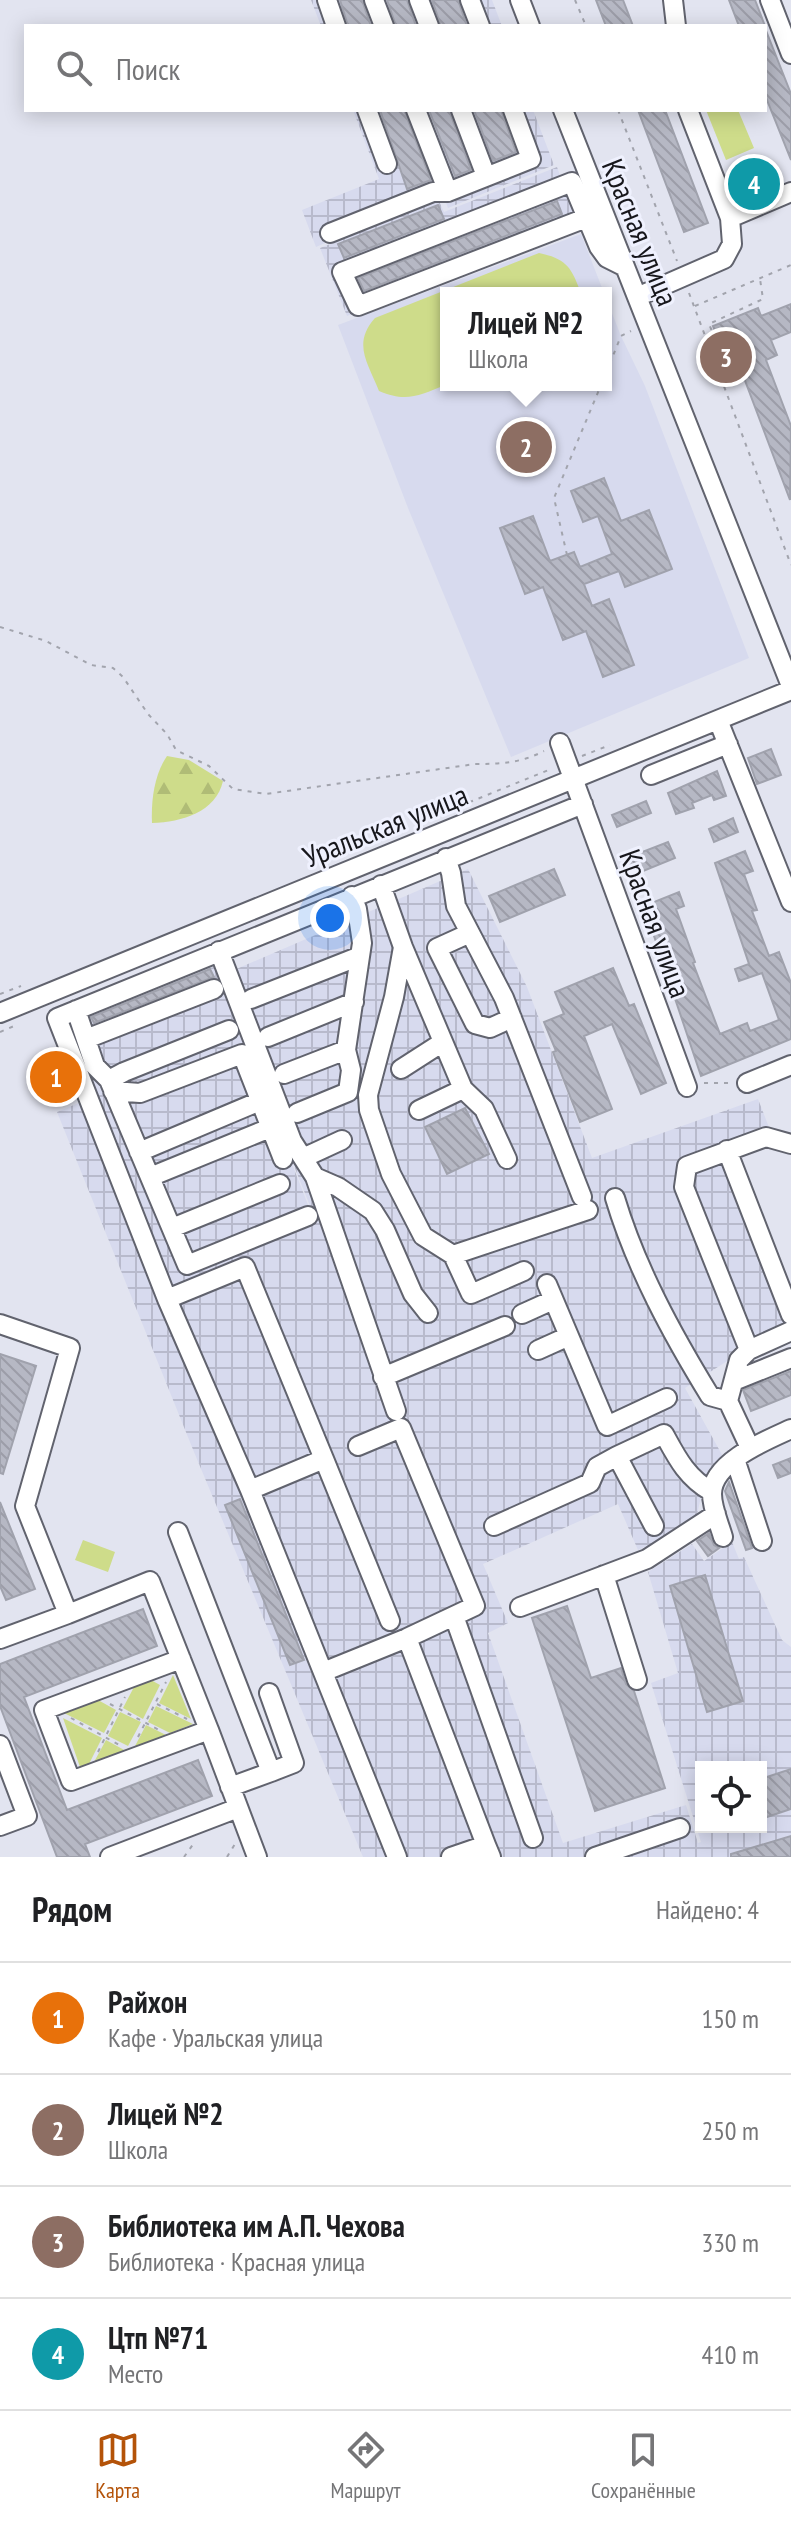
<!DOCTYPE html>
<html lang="ru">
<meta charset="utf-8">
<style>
body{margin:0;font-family:"PT Sans Narrow",sans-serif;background:#f2f2f2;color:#202124}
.controls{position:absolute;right:24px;bottom:24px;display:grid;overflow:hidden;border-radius:0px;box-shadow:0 4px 20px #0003}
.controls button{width:72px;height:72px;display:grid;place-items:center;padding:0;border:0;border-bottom:2px solid #e0e0e0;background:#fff;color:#202124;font:40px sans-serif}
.you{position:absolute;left:330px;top:918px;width:28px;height:28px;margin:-20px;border:6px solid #fff;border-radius:50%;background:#1a73e8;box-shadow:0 0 0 12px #1a73e833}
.badge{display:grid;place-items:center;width:52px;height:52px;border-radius:50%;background:#b45309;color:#fff;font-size:26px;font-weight:700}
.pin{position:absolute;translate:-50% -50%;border:4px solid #fff;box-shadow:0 2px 8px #0006}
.popup{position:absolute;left:440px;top:287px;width:172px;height:104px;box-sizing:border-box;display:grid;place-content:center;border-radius:0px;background:#fff;filter:drop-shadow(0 2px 6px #0005);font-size:26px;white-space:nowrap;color:#757577}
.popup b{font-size:30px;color:#202124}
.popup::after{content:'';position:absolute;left:50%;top:100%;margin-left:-16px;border:16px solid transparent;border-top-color:#fff}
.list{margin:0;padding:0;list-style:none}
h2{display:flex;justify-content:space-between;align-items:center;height:104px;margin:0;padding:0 32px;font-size:34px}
h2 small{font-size:26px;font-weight:400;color:#757577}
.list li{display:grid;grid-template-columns:52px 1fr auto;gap:24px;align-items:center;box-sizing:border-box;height:112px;padding:0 32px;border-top:2px solid #e0e0e0}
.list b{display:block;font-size:30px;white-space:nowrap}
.list p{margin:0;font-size:26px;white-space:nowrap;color:#757577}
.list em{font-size:26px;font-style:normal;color:#757577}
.icon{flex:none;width:44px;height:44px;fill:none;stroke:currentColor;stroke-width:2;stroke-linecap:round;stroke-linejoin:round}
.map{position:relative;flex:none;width:791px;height:1857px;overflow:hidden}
.search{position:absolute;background:#fff;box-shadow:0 4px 20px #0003;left:24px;right:24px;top:24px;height:88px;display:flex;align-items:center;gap:20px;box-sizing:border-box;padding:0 28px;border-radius:0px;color:#757577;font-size:30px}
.sheet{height:552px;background:#fff}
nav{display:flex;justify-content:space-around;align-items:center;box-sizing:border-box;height:112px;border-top:2px solid #e0e0e0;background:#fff;font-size:22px;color:#757577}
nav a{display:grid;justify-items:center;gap:4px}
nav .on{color:#b45309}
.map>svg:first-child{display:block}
.built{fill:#d7daee}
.industrial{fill:url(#industrial-grid);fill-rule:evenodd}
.forest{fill:url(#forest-firs)}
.park{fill:#cedc8a}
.building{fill:url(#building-back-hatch);stroke:#a0a2ad;stroke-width:2}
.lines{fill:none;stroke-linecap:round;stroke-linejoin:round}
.minor-casing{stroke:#61636e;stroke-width:22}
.path{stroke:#a2a4ad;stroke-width:2;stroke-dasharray:4 6;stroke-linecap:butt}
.minor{stroke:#fff;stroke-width:18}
.labels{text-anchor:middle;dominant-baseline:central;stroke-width:6;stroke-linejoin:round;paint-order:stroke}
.street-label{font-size:30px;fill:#17171c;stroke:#eff1fe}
</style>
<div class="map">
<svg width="791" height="1857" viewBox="0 0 791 1857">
<defs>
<pattern id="industrial-grid" width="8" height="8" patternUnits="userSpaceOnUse" patternTransform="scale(2)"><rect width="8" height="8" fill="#d7daee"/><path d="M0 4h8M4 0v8" fill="none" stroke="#b8bacc"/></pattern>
<pattern id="forest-firs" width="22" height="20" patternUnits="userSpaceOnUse" patternTransform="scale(2)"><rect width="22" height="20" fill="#cedc8a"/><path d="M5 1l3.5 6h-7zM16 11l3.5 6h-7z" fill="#b0bc76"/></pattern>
<pattern id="building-back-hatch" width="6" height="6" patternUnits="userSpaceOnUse" patternTransform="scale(2)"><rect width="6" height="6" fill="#b6b8c4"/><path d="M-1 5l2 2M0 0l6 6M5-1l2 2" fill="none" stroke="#9c9da8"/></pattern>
</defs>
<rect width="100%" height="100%" fill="#e2e4f0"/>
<path class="built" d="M581,234L604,293H446V385H606V298L621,336L645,386L749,658L511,757L408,508L338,325Z"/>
<path class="industrial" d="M311,0H492L502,26H321Z
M353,110H533L554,165L448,208L443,195L391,214L316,247L302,210L379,179Z
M557,167L578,226L466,267L347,316L320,248L439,201L444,212Z
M468,869L527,987L592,1158L758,1099L770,1130L726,1150L790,1321L685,1388L726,1462L704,1484L695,1523L638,1550L618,1504L483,1564L508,1623L488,1633L563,1843L686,1805L698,1843L701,1842L651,1683L678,1673L648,1572L692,1544L704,1561L723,1548L719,1541L730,1537L739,1559L744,1557L782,1640L791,1647V1857H363L194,1452L57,1112L98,1095L72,1023L210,968L214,967L218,977ZM231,1008L316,1221L243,1249L314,1220ZM701,1767H761V1827H701Z"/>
<path class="forest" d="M167,756L189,760L223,781C216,812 182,822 152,823C151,801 154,775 167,756Z"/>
<path class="park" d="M706,110H738L754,148L726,160Z
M539,253C567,259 571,267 581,293H446V385C419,395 407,403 379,391C368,363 352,344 375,318Z
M83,1540L115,1552L108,1572L75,1560Z
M173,1675L191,1719L159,1703Z
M151,1680L160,1685L143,1719L123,1708L134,1687Z
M98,1700L116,1710L104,1733L64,1713Z
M156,1706L193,1724L170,1733L148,1722Z
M120,1712L141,1722L128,1746L108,1736Z
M63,1718L102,1738L89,1764L80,1767Z
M146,1725L166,1735L134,1748Z
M106,1740L126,1751L94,1762Z"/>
<path class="building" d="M340,0H362L371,26H348Z
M387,0H407L416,26H396Z
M432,0H458L467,26H441Z
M596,0H623L633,26H606Z
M729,0H755L765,26H739Z
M765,28L791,94V160L765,95Z
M380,110H404L431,180L407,189Z
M429,110H449L471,170L455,176Z
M474,110H501L516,152L493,161Z
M638,110H665L708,223L684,232Z
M769,164L777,185L739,201L730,179Z
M557,201L562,214L364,291L358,278Z
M438,205L444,219L344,258L338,244Z
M791,304V332L771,340L777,355L766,360L791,426L790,500L741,370L733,374L713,326L758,308L761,316Z
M604,478L621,521L649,510L672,569L625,587L619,571L584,584L592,606L609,599L634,665L603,677L586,631L563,640L543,587L525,594L500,528L533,516L550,561L574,552L580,567L612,554L598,516L583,522L571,491Z
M771,749L781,775L757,784L748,758Z
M717,771L726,796L714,800L712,795L692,803L694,808L676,814L668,793Z
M646,801L651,813L617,827L612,815Z
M733,818L738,832L714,842L709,829Z
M668,842L675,858L631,876L624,859Z
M745,851L753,871L744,874L757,910L752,911L769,956L779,952L791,983V1039L701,1076L644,906L679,892L684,906L676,909L695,962L693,963L720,1034L747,1023L750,1031L779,1020L762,973L739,981L735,969L749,964L715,863Z
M554,869L565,895L500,922L489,896Z
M613,968L629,1006L634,1004L666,1083L641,1094L612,1024L584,1036L612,1109L580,1122L553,1052L556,1051L544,1022L564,1014L555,992Z
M210,969L214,977L94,1023L91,1017Z
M56,1050L75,1096L55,1104L37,1058Z
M465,1108L489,1154L447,1174L425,1127Z
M0,1354L36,1366L3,1474L0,1473Z
M791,1371V1395L751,1411L743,1390Z
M791,1458V1473L778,1478L773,1465Z
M729,1482L752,1548L746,1550L725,1491Z
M240,1499L304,1660L290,1665L225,1505Z
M0,1502L35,1589L6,1600L0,1586Z
M709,1533L714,1545L719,1548L708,1556L697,1541Z
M705,1575L743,1701L707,1712L670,1586Z
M567,1606L591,1678L621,1668L626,1684L634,1691L665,1788L595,1811L532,1618Z
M143,1609L157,1646L24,1697L67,1810L198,1760L212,1796L85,1844L90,1857H57L0,1706V1664Z
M791,1769V1809L761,1819V1779Z
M791,1836V1857H731V1854Z"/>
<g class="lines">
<defs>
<path id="minor" d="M327,0L336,26
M374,0L384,26
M419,0L429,26
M470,0L480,26
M520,0L530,26
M673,0L676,26
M770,0L791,54
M367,110L387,164
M416,110L448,192L531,159L513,110
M461,110L486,176
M563,110L791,686
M688,110L730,218
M586,218L358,306L342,272L572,182L599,247L607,258L623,266
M330,233L433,192H448
M637,297L724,259L732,244L730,218L791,192
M718,720L791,902
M560,743L687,1087
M651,775L728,744
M446,858L451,873L456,906L504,998L582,1197
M381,885L403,947L463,1089L419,1110
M470,933L437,948L475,1024L490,1028L512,1018
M403,947L394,997L368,1095L369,1110L391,1174L423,1236L453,1255L471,1294L524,1271
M219,951L292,1141L315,1177L396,1411
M251,999L360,956
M76,1010L95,1066L109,1080L187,1265L308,1216
M0,1013L791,690
M268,1037L354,1002
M86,1039L214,989
M401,1069L443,1042
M284,1074L346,1050
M109,1080L124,1072L229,1030
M747,1083L791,1065
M463,1089L484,1109L507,1159
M113,1091L140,1093L242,1054L283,1159
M297,1113L348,1092L351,1070L346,1050L362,943L357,909L352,896
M727,1150L791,1315
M139,1152L260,1101
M303,1158L342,1140
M150,1177L270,1128
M315,1177L338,1187L373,1211L385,1230L413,1294L428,1313
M615,1198C636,1268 672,1334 710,1396L728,1401
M172,1228L280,1184
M453,1255L588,1210
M547,1284L607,1426L667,1398
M167,1299L245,1267L324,1459L250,1490
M522,1314L553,1300
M0,1324L70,1348L25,1506L68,1614L0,1639
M538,1350L569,1336
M749,1350L684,1187L687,1166L766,1137L791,1144
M383,1377L505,1326
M734,1381L791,1358
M750,1448L728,1401L739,1360L749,1350L791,1331
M324,1459L390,1621
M735,1459L762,1541
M494,1526L590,1483L597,1467L617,1456
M654,1526L617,1456L664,1434C677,1458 687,1478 712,1492
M178,1532L271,1772L294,1763L269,1693
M723,1537C719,1523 712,1508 712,1494C712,1462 767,1440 791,1429
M604,1575L637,1680
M520,1607L647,1559L716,1514
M68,1614L150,1581L209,1730L71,1781L44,1710L181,1659
M454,1616L533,1838
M407,1638L486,1845
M323,1672L407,1638L475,1606L401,1428L358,1446
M209,1730L257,1857
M0,1745L27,1816L0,1826
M230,1787L271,1772
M110,1857L238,1808
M397,1857L250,1490L167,1299L57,1018L583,804
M451,1857L486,1845L491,1857
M595,1857L680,1828"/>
</defs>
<use href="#minor" class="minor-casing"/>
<path class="path" d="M575,0L586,26
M618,110L677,261
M689,293L791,565
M695,306L791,265
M715,359L720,363L724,373
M606,373L621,336L631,331
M725,374L729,372L709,324L763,299L760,279
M567,555L554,498L601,385
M0,627L46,641L91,665L113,668L123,677L148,714L167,734L176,750L209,766L233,789L266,794L475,764C501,764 521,763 544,751
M582,756L610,745
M460,806L551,769
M0,994L21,986
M0,1032L14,1026
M704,1083H730
M110,1704L161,1731
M157,1704L187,1719
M71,1718L121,1746
M138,1737L166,1682
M98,1752L125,1697
M184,1857L194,1843
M227,1857L235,1844"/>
<use href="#minor" class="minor"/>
</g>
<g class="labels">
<g class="street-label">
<text transform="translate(641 232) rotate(68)">Красная улица</text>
<text transform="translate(385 825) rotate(-22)">Уральская улица</text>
<text transform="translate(656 923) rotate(70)">Красная улица</text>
</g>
</g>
</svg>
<div class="controls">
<button><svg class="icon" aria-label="locate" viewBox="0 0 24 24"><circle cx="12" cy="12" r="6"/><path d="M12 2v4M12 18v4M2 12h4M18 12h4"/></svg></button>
</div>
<div class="you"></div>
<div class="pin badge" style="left:56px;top:1077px;background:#e8710a">1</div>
<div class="pin badge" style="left:526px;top:447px;background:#8d6e63">2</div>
<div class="popup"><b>Лицей №2</b>Школа</div>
<div class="pin badge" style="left:726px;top:357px;background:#8d6e63">3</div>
<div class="pin badge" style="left:754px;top:184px;background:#0f9aa8">4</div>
<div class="search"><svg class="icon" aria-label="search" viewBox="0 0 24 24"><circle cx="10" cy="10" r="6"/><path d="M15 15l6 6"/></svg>Поиск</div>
</div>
<section class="sheet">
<h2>Рядом<small>Найдено: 4</small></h2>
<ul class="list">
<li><span class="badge" style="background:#e8710a">1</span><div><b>Райхон</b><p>Кафе · Уральская улица</p></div><em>150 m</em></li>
<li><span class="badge" style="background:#8d6e63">2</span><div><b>Лицей №2</b><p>Школа</p></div><em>250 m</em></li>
<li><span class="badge" style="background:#8d6e63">3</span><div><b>Библиотека им А.П. Чехова</b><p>Библиотека · Красная улица</p></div><em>330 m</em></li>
<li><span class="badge" style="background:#0f9aa8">4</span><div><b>Цтп №71</b><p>Место</p></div><em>410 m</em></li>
</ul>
</section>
<nav>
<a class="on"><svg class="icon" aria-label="map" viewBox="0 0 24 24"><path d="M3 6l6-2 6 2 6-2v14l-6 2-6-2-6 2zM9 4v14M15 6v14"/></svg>Карта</a>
<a><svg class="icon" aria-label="directions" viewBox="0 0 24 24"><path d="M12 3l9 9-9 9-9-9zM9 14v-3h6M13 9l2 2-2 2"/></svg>Маршрут</a>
<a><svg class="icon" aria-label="saved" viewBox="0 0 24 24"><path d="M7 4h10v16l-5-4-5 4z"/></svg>Сохранённые</a>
</nav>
